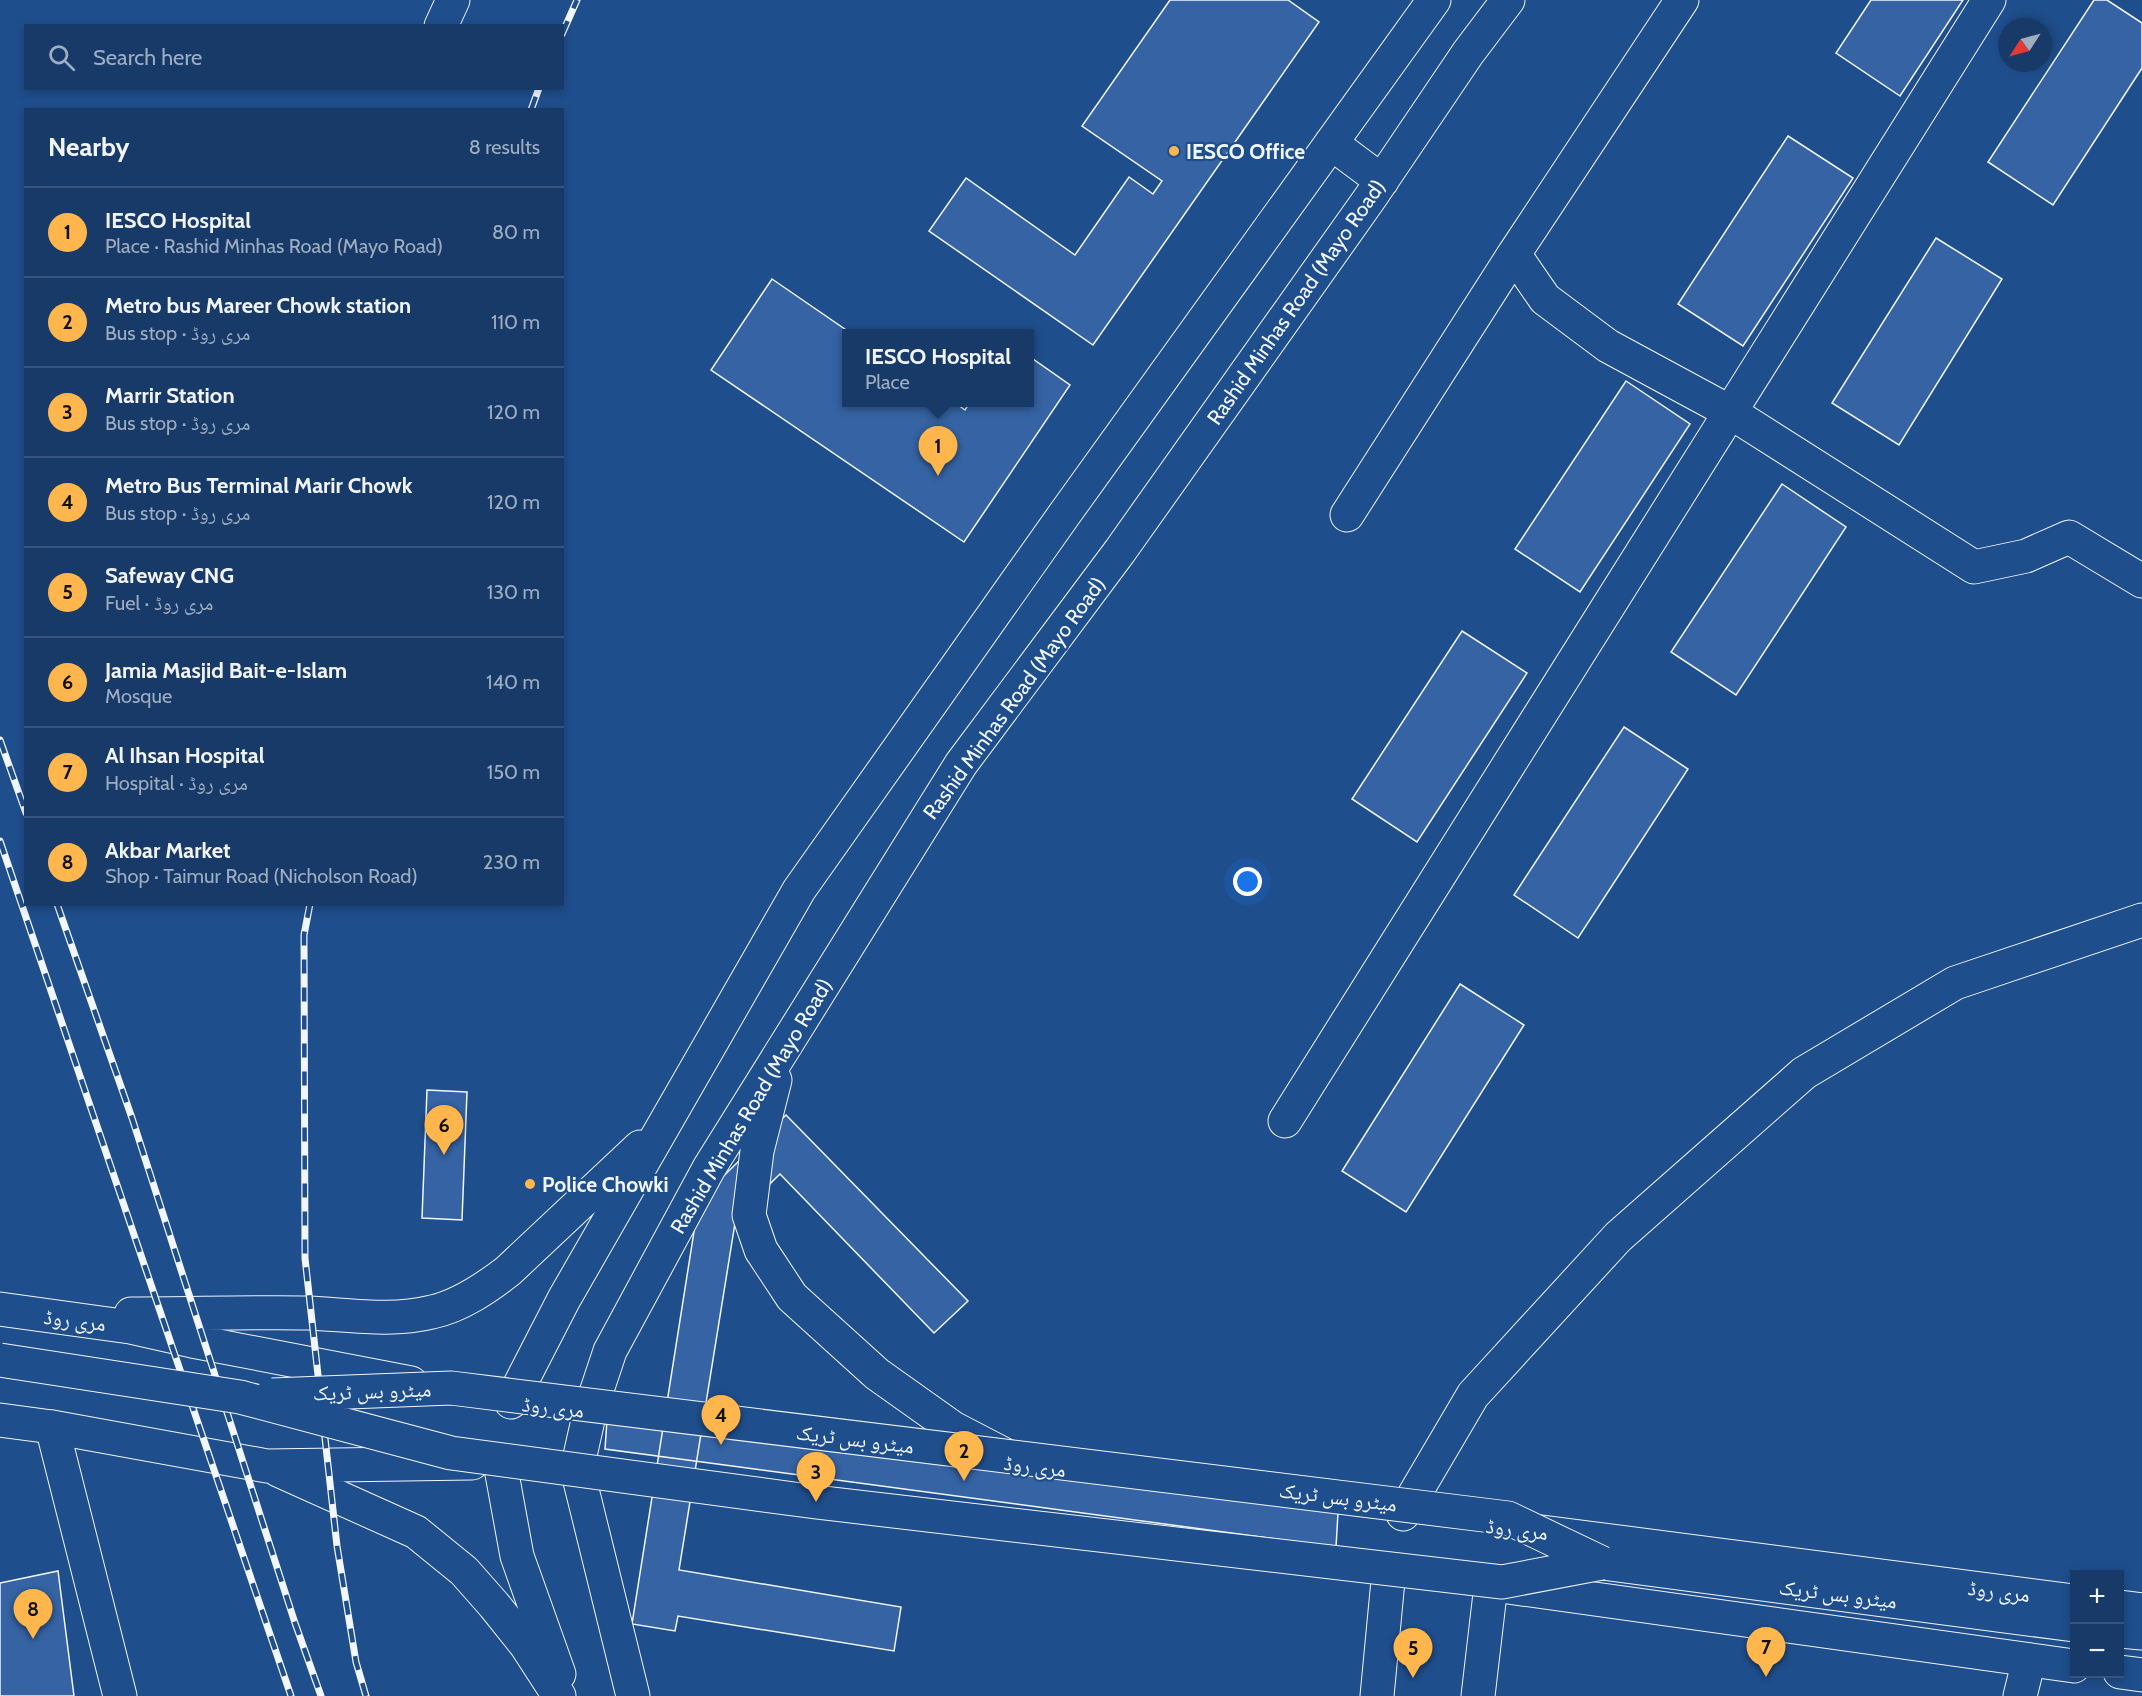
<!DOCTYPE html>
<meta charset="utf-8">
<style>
body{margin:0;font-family:Cabin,"Noto Naskh Arabic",sans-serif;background:#244571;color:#f1f3f6}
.controls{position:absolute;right:18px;bottom:18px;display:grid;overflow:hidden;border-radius:0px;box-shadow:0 3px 9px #0003}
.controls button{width:54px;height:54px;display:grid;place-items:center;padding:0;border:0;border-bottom:2px solid #36547d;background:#173a69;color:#f1f3f6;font:30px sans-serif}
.compass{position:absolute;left:1998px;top:18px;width:54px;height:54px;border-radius:50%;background:#173a69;box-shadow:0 3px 9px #0003;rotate:234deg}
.you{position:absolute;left:1248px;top:882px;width:21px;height:21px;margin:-15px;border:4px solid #fff;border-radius:50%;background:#1a73e8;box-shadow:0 0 0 9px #1a73e833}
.badge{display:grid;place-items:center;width:39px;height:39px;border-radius:50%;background:#ffb74d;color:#111;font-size:20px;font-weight:700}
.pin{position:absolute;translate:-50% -50px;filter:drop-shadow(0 2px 3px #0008)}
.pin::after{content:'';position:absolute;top:32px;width:21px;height:18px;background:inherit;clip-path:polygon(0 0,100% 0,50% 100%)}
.popup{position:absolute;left:842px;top:329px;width:192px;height:78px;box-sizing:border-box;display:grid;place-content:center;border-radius:0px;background:#173a69;filter:drop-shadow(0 2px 4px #0005);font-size:20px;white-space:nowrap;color:#9eadc0}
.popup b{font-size:22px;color:#f1f3f6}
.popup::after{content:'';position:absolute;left:50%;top:100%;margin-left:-12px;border:12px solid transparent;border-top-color:#173a69}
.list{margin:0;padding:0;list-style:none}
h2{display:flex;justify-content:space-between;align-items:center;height:78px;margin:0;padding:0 24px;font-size:26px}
h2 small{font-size:20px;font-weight:400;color:#9eadc0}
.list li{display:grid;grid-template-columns:39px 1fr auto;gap:18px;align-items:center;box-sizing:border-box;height:90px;padding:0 24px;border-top:2px solid #36547d}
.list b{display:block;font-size:22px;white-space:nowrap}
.list p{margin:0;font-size:20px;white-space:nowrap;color:#9eadc0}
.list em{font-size:20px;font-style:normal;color:#9eadc0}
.icon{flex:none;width:33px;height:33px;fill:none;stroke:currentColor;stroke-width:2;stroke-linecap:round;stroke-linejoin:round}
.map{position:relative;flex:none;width:2142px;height:1696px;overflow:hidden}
.search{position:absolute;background:#173a69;box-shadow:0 3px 9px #0003;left:24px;top:24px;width:540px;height:66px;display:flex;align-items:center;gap:15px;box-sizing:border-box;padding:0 21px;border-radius:0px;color:#9eadc0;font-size:22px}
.panel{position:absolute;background:#173a69;box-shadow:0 3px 9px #0003;left:24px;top:108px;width:540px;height:798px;border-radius:0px}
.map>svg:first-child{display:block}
.building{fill:#3563a3;stroke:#f2f6ff;stroke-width:1.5}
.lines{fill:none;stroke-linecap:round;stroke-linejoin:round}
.minor-casing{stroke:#f2f6ff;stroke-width:35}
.major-casing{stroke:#f2f6ff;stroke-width:35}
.minor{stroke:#1f4e8c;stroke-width:33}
.major{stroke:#1f4e8c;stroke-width:33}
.rail-casing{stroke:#f2f6ff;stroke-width:7}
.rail{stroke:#1f4e8c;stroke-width:4.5;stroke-dasharray:14;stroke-linecap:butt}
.minor-bridge-casing{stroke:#f2f6ff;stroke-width:35;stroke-linecap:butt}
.minor-bridge{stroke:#1f4e8c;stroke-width:33}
.poi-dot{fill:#ffb74d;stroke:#1f4e8c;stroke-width:2}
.labels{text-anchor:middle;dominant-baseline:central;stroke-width:4.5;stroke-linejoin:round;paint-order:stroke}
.poi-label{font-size:21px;font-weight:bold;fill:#f2f6ff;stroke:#1f4e8c;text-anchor:start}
.street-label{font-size:21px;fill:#f2f6ff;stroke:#1f4e8c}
</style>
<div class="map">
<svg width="2142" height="1696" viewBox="0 0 2142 1696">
<rect width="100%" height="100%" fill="#1f4e8c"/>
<path class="building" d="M1170,0H1288L1319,22L1093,345L929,231L966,178L1075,255L1129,177L1153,194L1162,181L1082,126Z
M1871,0H1963L1900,96L1836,53Z
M2094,0H2107L2142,23V68L2053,205L1988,162Z
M1788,136L1853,178L1743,346L1678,304Z
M1936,238L2002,279L1899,445L1832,403Z
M772,279L852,334H846V402H954L965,410L970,402H1030V357L1070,385L964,542L711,370Z
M1626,381L1690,424L1580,592L1515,549Z
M1782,484L1846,527L1736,695L1671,652Z
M1462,631L1527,673L1417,842L1352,799Z
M1624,727L1688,769L1578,938L1514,895Z
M1460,984L1524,1025L1406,1212L1342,1171Z
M427,1090L467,1092L462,1220L422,1218Z
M786,1115L968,1301L934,1333L780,1174L736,1217L679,1570L901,1607L894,1651L678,1616L675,1631L632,1624L699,1200Z
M607,1420L1338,1513L1336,1547L605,1449Z
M58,1571L74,1696H0V1583Z"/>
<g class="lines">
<defs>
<path id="minor" d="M1682,0L1514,254L1545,299L1608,346L1730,412L1974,567L2026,556L2069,537L2142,581
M441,26L453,0
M1347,515L1514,254
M1285,1121L1989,0
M52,1427L120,1696
M1403,1514L1473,1395L1618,1237L1804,1073L1955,983L2142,920
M1602,1563L2074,1625
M2120,1631L2142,1633
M1377,1696L1389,1570
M1478,1696L1491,1585
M2020,1696L2029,1660"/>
<path id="major" d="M1331,143L1382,181
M775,1080L757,1151L749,1215L761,1250L792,1297L877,1374L953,1428L1005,1455
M0,1309L130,1327L192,1341L411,1383
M131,1314C190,1314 250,1312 309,1313C351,1315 392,1322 432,1312C460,1306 486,1288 508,1271L640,1147
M511,1402L564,1299L799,890L1066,512L1434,0
M0,1420L52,1427L267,1466L472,1463
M500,1463L517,1556L559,1674
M278,1470L416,1532L464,1571L494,1605L526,1645L559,1696
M1542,1532L2074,1601
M1494,1585L2074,1666
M2120,1607L2142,1610
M2120,1672L2142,1675
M633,1696L577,1469L590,1411L610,1351L709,1168L961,764L1120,551L1370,198L1468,53L1508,0"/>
</defs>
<use href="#minor" class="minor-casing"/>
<use href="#major" class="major-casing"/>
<use href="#minor" class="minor"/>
<use href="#major" class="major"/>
<defs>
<path id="rail" d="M562,34L577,0
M531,110L539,88
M0,740L26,813
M0,841L291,1696
M57,904L132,1118L295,1623L321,1696
M310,904L304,935L305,1258L337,1546L356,1662L366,1696"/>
</defs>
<use href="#rail" class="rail-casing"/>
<use href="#rail" class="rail"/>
<defs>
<path id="minor-bridge" d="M0,1360L240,1397L451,1453L816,1502L1502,1582L1602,1563
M272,1395L451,1388L1508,1518L1602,1563"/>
</defs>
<use href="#minor-bridge" class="minor-bridge-casing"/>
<use href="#minor-bridge" class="minor-bridge"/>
</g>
<g class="poi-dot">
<circle cx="1174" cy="151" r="6"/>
<circle cx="530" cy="1184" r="6"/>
</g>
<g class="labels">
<g class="poi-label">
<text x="1186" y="151">IESCO Office</text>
<text x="542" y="1184">Police Chowki</text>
</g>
<g class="street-label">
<text transform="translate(1296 302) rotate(-55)">Rashid Minhas Road (Mayo Road)</text>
<text transform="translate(1014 698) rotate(-54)">Rashid Minhas Road (Mayo Road)</text>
<text transform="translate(751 1106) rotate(-59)">Rashid Minhas Road (Mayo Road)</text>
<text transform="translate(75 1320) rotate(7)">مری روڈ</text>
<text transform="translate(372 1391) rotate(-2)">میٹرو بس ٹریک</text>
<text transform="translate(553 1407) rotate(6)">مری روڈ</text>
<text transform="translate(855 1439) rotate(7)">میٹرو بس ٹریک</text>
<text transform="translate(1035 1466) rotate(7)">مری روڈ</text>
<text transform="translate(1338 1497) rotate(7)">میٹرو بس ٹریک</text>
<text transform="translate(1517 1529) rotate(7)">مری روڈ</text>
<text transform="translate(1999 1591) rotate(7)">مری روڈ</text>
<text transform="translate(1838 1594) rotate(7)">میٹرو بس ٹریک</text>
</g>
</g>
</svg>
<div class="controls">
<button>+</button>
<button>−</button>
</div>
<svg class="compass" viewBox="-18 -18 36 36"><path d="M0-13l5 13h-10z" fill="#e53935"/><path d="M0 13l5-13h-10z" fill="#9eadc0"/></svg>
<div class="you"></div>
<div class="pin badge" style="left:938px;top:476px">1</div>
<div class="popup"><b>IESCO Hospital</b>Place</div>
<div class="pin badge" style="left:964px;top:1481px">2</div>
<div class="pin badge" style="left:816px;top:1502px">3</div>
<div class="pin badge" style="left:721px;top:1445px">4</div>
<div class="pin badge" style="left:1413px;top:1678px">5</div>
<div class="pin badge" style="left:444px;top:1155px">6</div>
<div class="pin badge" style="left:1766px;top:1677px">7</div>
<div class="pin badge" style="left:33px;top:1639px">8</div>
<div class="search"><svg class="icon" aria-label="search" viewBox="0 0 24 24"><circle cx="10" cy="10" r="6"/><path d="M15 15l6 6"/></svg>Search here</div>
<section class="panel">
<h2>Nearby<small>8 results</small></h2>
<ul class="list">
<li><span class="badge">1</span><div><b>IESCO Hospital</b><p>Place · Rashid Minhas Road (Mayo Road)</p></div><em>80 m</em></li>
<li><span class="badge">2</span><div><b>Metro bus Mareer Chowk station</b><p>Bus stop · مری روڈ</p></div><em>110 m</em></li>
<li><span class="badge">3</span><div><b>Marrir Station</b><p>Bus stop · مری روڈ</p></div><em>120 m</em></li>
<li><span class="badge">4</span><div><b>Metro Bus Terminal Marir Chowk</b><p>Bus stop · مری روڈ</p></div><em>120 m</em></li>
<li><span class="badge">5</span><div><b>Safeway CNG</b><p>Fuel · مری روڈ</p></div><em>130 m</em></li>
<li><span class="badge">6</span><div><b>Jamia Masjid Bait-e-Islam</b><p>Mosque</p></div><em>140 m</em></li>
<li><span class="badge">7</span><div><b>Al Ihsan Hospital</b><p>Hospital · مری روڈ</p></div><em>150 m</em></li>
<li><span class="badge">8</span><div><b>Akbar Market</b><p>Shop · Taimur Road (Nicholson Road)</p></div><em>230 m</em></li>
</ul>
</section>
</div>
